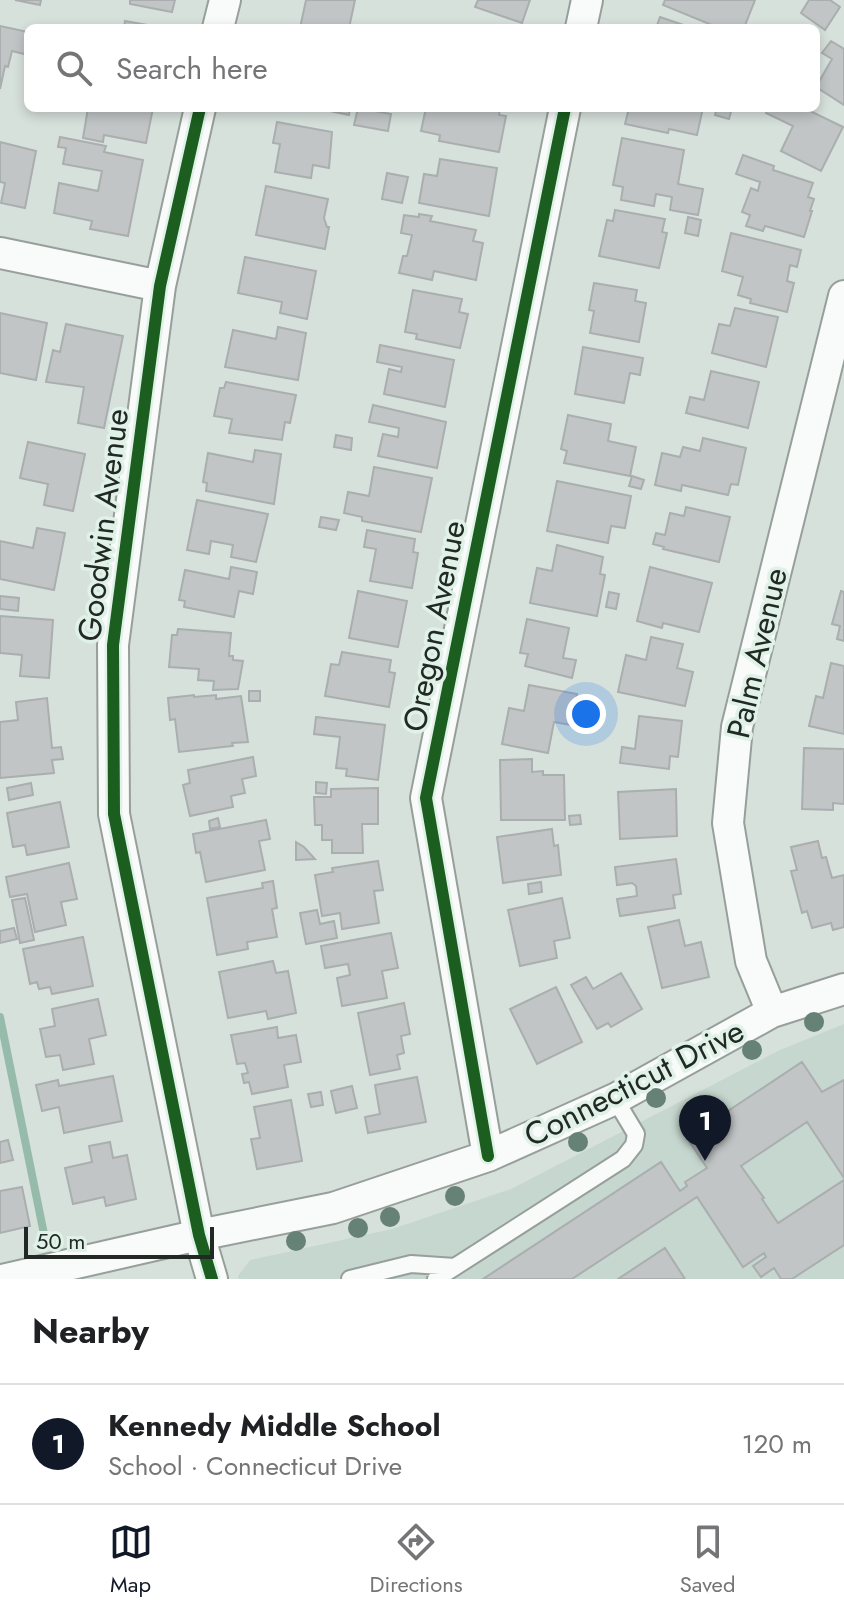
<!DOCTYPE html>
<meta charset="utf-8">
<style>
body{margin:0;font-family:Jost,sans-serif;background:#f6f6f6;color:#202124}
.scale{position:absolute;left:24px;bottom:20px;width:190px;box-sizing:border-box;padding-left:8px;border:4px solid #222925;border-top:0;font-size:22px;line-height:28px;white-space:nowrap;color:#222925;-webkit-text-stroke:6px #e0f2e8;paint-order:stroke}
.you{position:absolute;left:586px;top:714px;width:28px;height:28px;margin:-20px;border:6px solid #fff;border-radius:50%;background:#1a73e8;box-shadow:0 0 0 12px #1a73e833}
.badge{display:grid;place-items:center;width:52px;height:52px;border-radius:50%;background:#111827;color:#fff;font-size:26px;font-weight:700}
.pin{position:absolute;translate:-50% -66px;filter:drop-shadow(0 2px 4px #0008)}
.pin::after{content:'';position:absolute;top:42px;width:28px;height:24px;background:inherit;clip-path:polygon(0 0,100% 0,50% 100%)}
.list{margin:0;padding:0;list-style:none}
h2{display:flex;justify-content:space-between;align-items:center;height:104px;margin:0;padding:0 32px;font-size:34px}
h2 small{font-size:26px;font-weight:400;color:#757577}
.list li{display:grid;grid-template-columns:52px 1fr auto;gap:24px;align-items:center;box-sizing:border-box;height:120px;padding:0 32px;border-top:2px solid #e0e0e0}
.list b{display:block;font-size:30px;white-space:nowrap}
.list p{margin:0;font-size:26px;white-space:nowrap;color:#757577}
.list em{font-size:26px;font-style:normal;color:#757577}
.icon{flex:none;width:44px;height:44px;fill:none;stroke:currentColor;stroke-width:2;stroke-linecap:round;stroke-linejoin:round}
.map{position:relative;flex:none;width:844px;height:1279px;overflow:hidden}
.search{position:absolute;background:#fff;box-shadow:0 4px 12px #0003;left:24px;right:24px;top:24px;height:88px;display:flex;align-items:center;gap:20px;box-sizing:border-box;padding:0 28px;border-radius:12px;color:#757577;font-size:30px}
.sheet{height:224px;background:#fff}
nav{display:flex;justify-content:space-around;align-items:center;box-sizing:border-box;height:112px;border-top:2px solid #e0e0e0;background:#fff;font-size:22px;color:#757577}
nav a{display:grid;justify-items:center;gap:4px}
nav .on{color:#111827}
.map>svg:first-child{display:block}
.built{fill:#c5d7ce}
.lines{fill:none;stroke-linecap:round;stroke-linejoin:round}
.stream{stroke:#97bbaa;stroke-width:8}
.building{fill:#c1c5c6;stroke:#aaaeaf;stroke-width:2}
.service-casing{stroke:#979f9b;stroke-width:20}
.minor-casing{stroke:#979f9b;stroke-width:34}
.service{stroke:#f9fafa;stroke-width:16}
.minor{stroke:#f9fafa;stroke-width:30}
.cycleway-casing{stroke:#e0f2e8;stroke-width:17}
.cycleway{stroke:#1b5e20;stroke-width:12}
.tree{fill:#668176}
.labels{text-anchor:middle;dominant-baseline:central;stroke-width:7;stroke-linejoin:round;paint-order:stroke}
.street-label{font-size:32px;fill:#222925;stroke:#e0f2e8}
</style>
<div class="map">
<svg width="844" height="1279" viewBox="0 0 844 1279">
<rect width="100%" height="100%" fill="#d7e1dc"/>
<path class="built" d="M844,1024V1279H239L238,1276L250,1260L392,1229L511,1189L780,1050Z"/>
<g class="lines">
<path class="stream" d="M0,1017L44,1234"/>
</g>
<path class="building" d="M15,0H41L40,5Z
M130,0H175L172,12L130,4Z
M306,0H355L349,28H300Z
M478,0H530L522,23L475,7Z
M665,0H755L744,28H719L663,5Z
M809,0H830L840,7L825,30L801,13Z
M660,17L692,28H656Z
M125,21L164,28H124Z
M0,26L28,32V55L12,51L8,67L5,66L0,89Z
M831,41L844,49V105L816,87L832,59L822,53Z
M88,108H153L146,143L104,135L103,142L83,138Z
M316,108H350L349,115Z
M358,108L391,114L388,131L354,125Z
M426,108H500L499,115L506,116L499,152L439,141L440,135L421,131Z
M629,108H703L697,135L669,129L668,133L625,124Z
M717,108H732L729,119L715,115Z
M768,108H804L843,127L821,171L781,151L793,126L766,113Z
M277,122L332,132L329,168L313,165L311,178L275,172L280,144L273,143Z
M60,137L106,146L104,152L143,160L128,236L90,229L92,221L54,213L59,183L98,191L102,171L63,164L66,148L58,147Z
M622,138L684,150L678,184L703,189L698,215L670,210L672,197L656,194L654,206L621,200L623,187L613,185Z
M0,142L36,151L25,208L1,203L5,183L0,182Z
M743,155L774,166L773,170L813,183L808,197L814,199L810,211H812L804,237L765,226L763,231L746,226L750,215L742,212L751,188L758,191L760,182L736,174Z
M440,159L497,168L489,216L419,203L424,174L437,176Z
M387,173L408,177L402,203L382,199Z
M266,186L328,199L324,218L327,227H329L325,249L256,235Z
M615,210L665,219L662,232L667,233L659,268L599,256L607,220L613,221Z
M419,214L432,216L430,221L476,230L473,241L483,243L476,280L434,271L432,280L399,273L403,256H407L412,235L401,233L404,215L419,217Z
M688,217L701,220L698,236L685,233Z
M731,233L801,250L797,267L790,265L787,281L794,283L787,312L750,303L751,299L738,295L743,277L722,271Z
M245,257L316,271L307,319L280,313L282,302L238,293Z
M594,283L637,290L635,301L646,303L639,342L590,333L594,311L589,310Z
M413,290L462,299L459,312L468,314L460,348L416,339L417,334L405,332Z
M735,308L778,317L766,367L712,353L719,324L730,326Z
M0,313L47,323L36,380L0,373Z
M66,324L123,336L104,428L78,423L84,387L46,382L53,350L60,352Z
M278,327L306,333L298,380L225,367L233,330L276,339Z
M380,345L454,360L445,407L384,394L389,369L401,372L402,367L377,362Z
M583,347L643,358L640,375L630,373L624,403L575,394Z
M711,371L759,382L748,428L686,413L690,397L704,400Z
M226,382L296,395L290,423L285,422L282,440L229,433L232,419L214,416L220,388H224Z
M373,405L446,422L437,468L378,456L383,434L398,437L399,428L369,422Z
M568,415L611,424L608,441L636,447L630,476L564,463L567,451L561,449Z
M336,435L352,438L351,450L334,447Z
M703,438L746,448L738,485L731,484L728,495L682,485L681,491L655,485L662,453L680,457L683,447L700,451Z
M28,442L85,454L73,511L44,505L48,484L20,478Z
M255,450L281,454L274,504L206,491L207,483L203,482L208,453L253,462Z
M374,467L432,478L421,532L362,521V517L344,513L348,492L369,496Z
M632,476L644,480L641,489L629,486Z
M557,481L631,496L625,528L611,526L608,543L547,531Z
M197,500L268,514L256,562L231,557L233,545L211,541L209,554L187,550Z
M686,507L730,517L719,562L663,549L664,547L653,544L656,533L665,535L670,513L684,516Z
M321,517L339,520L336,530L319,527Z
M37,528L65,533L54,590L0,579V541L33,548Z
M367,530L415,539L413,552L418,553L412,588L370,581L376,549L364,547Z
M557,545L603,557L600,574L605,575L597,616L530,603L537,568L552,571Z
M231,567L257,572L253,594L239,591L234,617L184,607L185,601L179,600L185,570L229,579Z
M650,567L712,583L699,632L663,623L662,628L637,621Z
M358,591L407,601L398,647L349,638Z
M841,591L844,592V641L837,639L840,626L832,624Z
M609,592L619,594L616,609L606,607Z
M0,596L19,598L18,611L0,609Z
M0,616L53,620L49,678L20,676L22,655L0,653Z
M527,619L569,628L563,658L576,660L572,678L525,666L528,654L520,653Z
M178,629L231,633L229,656H233V660L243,661L238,689L213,690L214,681L198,680L199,669L169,667L172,635H177Z
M651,637L683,644L677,668L693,672L685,706L618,692L626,655L646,660Z
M342,652L391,660L389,672L395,673L389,707L325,696L331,664L339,665Z
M831,663L844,666V734L809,726L816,696L823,698Z
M529,685L577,694L571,725L554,722L548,753L502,744L509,708L524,711Z
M249,691H260V701H249Z
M194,695V697L216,695V699L241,696L248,742L232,743L233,746L179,752L175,719L170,720L168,698Z
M47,698L52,748L61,747L63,759L52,760L54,773L0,778V722L18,720L16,702Z
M639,716L682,721L678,757L670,756L669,769L620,763L622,747L635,749Z
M316,717L385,725L378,780L346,776L347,769L336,768L340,737L314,734Z
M804,748L844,749V804L833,803V810L802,809Z
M253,757L256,776L242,779L245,793L231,796L233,807L190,816L183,785L190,783L188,770Z
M532,759V772L543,771V775H564L565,820H501L500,760Z
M316,782L327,783L326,794L316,793Z
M31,783L33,795L9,800L7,788Z
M378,788V824H362L363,853H332V840H322V825H315L314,797H331V789Z
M676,789L677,836L620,839L618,792Z
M60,802L69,847L27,855L25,845L13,847L7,813Z
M580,815L581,824L570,825L569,816Z
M218,818L220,827L210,829L209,821Z
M266,820L270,839L259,841L265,870L206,882L200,852L196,853L193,834Z
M552,829L554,846L558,845L561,875L503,883L497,837Z
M818,841L822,858L826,857L832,878L844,875V927L833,930L831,923L812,928L807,911L802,913L791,871L797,870L791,847Z
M296,842L304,847L315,859L296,860Z
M676,859L681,894L673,895L675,908L620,916L617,899L637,896L636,886L632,883L617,885L615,867Z
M378,861L383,890L374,891L379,923L342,929L340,913L322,916L315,875L333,872L332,868Z
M69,863L77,899L61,902L66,925L35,932L27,894L10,897L6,877Z
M273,881L277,908L272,909L277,937L247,942L248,949L217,955L207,898L263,888L262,883Z
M541,882L542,892L529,894L528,884Z
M25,898L34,940L20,943L12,900Z
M562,898L570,938L554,941L557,958L520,966L508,910Z
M317,910L320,924L334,921L337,938L306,944L300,913Z
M679,920L685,946L701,942L709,977L662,988L648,927Z
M14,928L17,939L0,943V931Z
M391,933L398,968L382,971L387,998L342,1006L337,978L350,975L348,964L325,968L321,946Z
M83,937L93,986L52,994L50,987L39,989L37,982L30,984L23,949Z
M273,961L276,973L288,971L296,1013L268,1019L266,1011L228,1018L219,972Z
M621,973L642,1009L611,1027L608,1023L597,1029L571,985L586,977L593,989Z
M556,987L582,1042L537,1064L510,1009Z
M98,999L106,1035L89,1039L94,1064L63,1070L60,1055L46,1057L40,1029L55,1026L52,1009Z
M404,1003L410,1034L401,1036L404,1053L397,1055L400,1069L370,1075L358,1013Z
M277,1027L278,1038L296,1035L301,1062L284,1065L288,1087L252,1094L249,1082L244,1083L242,1074L248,1073L245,1063L237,1064L231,1035Z
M802,1062L822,1092L844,1080V1178L807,1122L741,1166L764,1198L762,1199L778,1223L844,1180V1245L792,1279H781L774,1268L761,1277L753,1266L766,1257L764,1253L743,1267L697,1197L572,1279H483L661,1162L680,1191L687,1186L685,1182L707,1168L687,1138Z
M113,1076L122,1121L64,1133L59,1107L42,1111L36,1085L58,1080L59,1086Z
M417,1077L426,1122L368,1133L365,1117L380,1114L375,1085Z
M352,1086L357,1108L336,1113L331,1091Z
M321,1092L323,1105L311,1107L308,1094Z
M291,1100L302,1161L257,1169L251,1139L260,1138L254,1107Z
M8,1140L13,1160L0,1163V1142Z
M110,1142L113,1158L127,1155L136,1199L106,1206L104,1197L73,1204L65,1168L92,1162L89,1146Z
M22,1187L30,1226L0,1233V1191Z
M665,1248L685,1279H618Z"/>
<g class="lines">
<defs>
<path id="service" d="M350,1279L411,1264L455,1267
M436,1279L623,1159L634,1145L636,1134L615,1099"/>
<path id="minor" d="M218,28L225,0
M581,28L587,0
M200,108L160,286L113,645L114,814L199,1235L212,1279
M0,253L160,286
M772,1012L751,961L728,823L737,727L844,296
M488,1156L426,798L565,108
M6,1279L199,1235L333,1208L488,1156L615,1099L772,1012L844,989"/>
</defs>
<use href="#service" class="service-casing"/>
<use href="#minor" class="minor-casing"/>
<use href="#service" class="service"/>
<use href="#minor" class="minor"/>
<defs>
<path id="cycleway" d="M200,108L160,286L113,645L114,814L199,1235L212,1279
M488,1156L426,798L565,108"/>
</defs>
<use href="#cycleway" class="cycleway-casing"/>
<use href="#cycleway" class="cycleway"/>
</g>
<g class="tree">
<circle cx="814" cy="1022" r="10"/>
<circle cx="752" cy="1050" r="10"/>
<circle cx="656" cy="1098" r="10"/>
<circle cx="578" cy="1142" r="10"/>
<circle cx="455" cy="1196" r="10"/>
<circle cx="390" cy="1217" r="10"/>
<circle cx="358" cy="1228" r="10"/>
<circle cx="296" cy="1241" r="10"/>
</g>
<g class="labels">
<g class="street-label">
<text transform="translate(103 525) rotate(-83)">Goodwin Avenue</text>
<text transform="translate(434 626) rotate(-79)">Oregon Avenue</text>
<text transform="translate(757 653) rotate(-77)">Palm Avenue</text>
<text transform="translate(634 1083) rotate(-27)">Connecticut Drive</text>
</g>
</g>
</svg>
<div class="scale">50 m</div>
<div class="you"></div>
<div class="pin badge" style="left:705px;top:1161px">1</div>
<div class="search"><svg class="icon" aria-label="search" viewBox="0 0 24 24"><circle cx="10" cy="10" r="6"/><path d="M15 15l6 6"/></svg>Search here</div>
</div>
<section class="sheet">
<h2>Nearby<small></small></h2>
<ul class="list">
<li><span class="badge">1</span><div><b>Kennedy Middle School</b><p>School · Connecticut Drive</p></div><em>120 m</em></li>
</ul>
</section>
<nav>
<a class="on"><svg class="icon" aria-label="map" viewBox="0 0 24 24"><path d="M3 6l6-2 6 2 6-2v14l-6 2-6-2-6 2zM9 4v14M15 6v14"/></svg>Map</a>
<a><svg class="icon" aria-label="directions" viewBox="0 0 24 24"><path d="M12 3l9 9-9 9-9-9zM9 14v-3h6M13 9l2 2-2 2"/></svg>Directions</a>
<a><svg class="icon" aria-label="saved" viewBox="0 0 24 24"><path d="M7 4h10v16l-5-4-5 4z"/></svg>Saved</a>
</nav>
